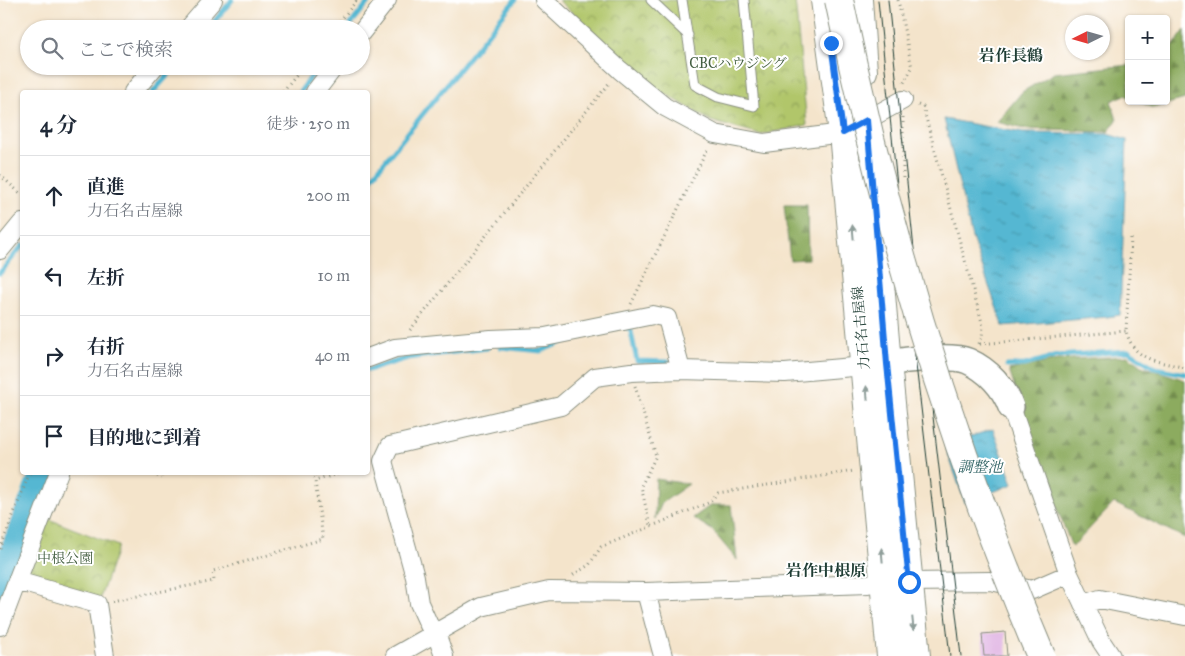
<!DOCTYPE html>
<html lang="ja">
<meta charset="utf-8">
<style>
body{margin:0;font-family:"IM FELL Great Primer","Noto Serif JP",serif;background:#f2f2f3;color:#1f2937}
.controls{position:absolute;right:15px;top:15px;display:grid;overflow:hidden;border-radius:5px;box-shadow:0 1px 4px #0004}
.controls button{width:45px;height:45px;display:grid;place-items:center;padding:0;border:0;border-bottom:1px solid #e0e1e3;background:#fff;color:#1f2937;font:25px sans-serif}
.compass{position:absolute;left:1065px;top:15px;width:45px;height:45px;border-radius:50%;background:#fff;box-shadow:0 1px 4px #0004;rotate:265deg}
.stop{position:absolute;width:15px;height:15px;margin:-11px;border:4px solid #1a73e8;border-radius:50%;background:#fff}
.stop.end{background:#1a73e8;border-color:#fff;box-shadow:0 1px 5px #0008}
.list{margin:0;padding:0;list-style:none}
h2{display:flex;justify-content:space-between;align-items:center;height:65px;margin:0;padding:0 20px;font-size:21px}
h2 small{font-size:16px;font-weight:400;color:#747a83}
.list li{display:grid;grid-template-columns:32px 1fr auto;gap:15px;align-items:center;box-sizing:border-box;height:80px;padding:0 20px;border-top:1px solid #e0e1e3}
.list b{display:block;font-size:19px;white-space:nowrap}
.list p{margin:0;font-size:16px;white-space:nowrap;color:#747a83}
.list em{font-size:16px;font-style:normal;color:#747a83}
.icon{flex:none;width:28px;height:28px;fill:none;stroke:currentColor;stroke-width:2;stroke-linecap:round;stroke-linejoin:round}
.map{position:relative;flex:none;width:1185px;height:656px;overflow:hidden}
.search{position:absolute;background:#fff;box-shadow:0 1px 4px #0004;left:20px;top:20px;width:350px;height:55px;display:flex;align-items:center;gap:12px;box-sizing:border-box;padding:0 18px;border-radius:28px;color:#747a83;font-size:19px}
.panel{position:absolute;background:#fff;box-shadow:0 1px 4px #0004;left:20px;top:90px;width:350px;height:385px;border-radius:5px}
.map>svg:first-child{display:block}
.forest{fill:url(#forest-firs);stroke:#567449}
.park{fill:url(#park-crowns);stroke:#68824f}
.water{fill:url(#water-ripples);stroke:#3a7a83}
.lines{fill:none;stroke-linecap:round;stroke-linejoin:round}
.stream{stroke:#54b7d2;stroke-width:5}
.river{stroke:#54b7d2;stroke-width:29}
.building{fill:#dfb1e2}
.lane-casing{stroke:#8a9080;stroke-width:11}
.street-casing{stroke:#8a9080;stroke-width:20}
.secondary-casing{stroke:#8a9080;stroke-width:28}
.primary-casing{stroke:#8a9080;stroke-width:30}
.path{stroke:#8a9080;stroke-width:3;stroke-dasharray:1 4;stroke-linecap:butt}
.lane{stroke:#fff;stroke-width:9}
.street{stroke:#fff;stroke-width:18}
.secondary{stroke:#fff;stroke-width:25}
.primary{stroke:#fff;stroke-width:28}
.tram{stroke:#1f3d34;stroke-width:1}
.highway-bridge-casing{stroke:#8a9080;stroke-width:30;stroke-linecap:butt}
.highway-bridge{stroke:#fff;stroke-width:28}
.oneway{fill:#8f9e9a}
.route{stroke:#1a73e8;stroke-width:6}
.labels{text-anchor:middle;dominant-baseline:central;stroke-width:4;stroke-linejoin:round;paint-order:stroke}
.park-label{font-size:14px;fill:#445f42;stroke:#fff}
.street-label{font-size:14px;fill:#1f3d34;stroke:#fff}
.water-label{font-size:15px;font-style:italic;fill:#2f6263;stroke:#fff}
.quarter-label{font-size:16px;font-weight:bold;fill:#1f3d34;stroke:#fff}
</style>
<div class="map">
<svg width="1185" height="656" viewBox="0 0 1185 656">
<defs>
<pattern id="forest-firs" width="22" height="20" patternUnits="userSpaceOnUse" patternTransform="scale(1.25)"><rect width="22" height="20" fill="#8cab5e"/><path d="M5 1l3.5 6h-7zM16 11l3.5 6h-7z" fill="#728c4e"/></pattern>
<pattern id="park-crowns" width="20" height="18" patternUnits="userSpaceOnUse" patternTransform="scale(1.25)"><rect width="20" height="18" fill="#b1c66a"/><path d="M2 6a3 3 0 1 1 6 0M12 15a3 3 0 1 1 6 0" fill="none" stroke="#8fa258"/></pattern>
<pattern id="water-ripples" width="26" height="14" patternUnits="userSpaceOnUse" patternTransform="scale(1.25)"><rect width="26" height="14" fill="#54b7d2"/><path d="M2 4q2-2 4 0t4 0M15 11q2-2 4 0t4 0" fill="none" stroke="#4596ab"/></pattern>
</defs>
<rect width="100%" height="100%" fill="#fff"/>
<filter id="ink" filterUnits="userSpaceOnUse"><feTurbulence type="fractalNoise" baseFrequency=".02" numOctaves="2"/><feDisplacementMap in="SourceGraphic" scale="10" xChannelSelector="R" yChannelSelector="G"/><feConvolveMatrix kernelMatrix="1 2 1 2 8 2 1 2 1" color-interpolation-filters="sRGB"/></filter>
<filter id="wash" filterUnits="userSpaceOnUse"><feTurbulence type="fractalNoise" baseFrequency=".0096" numOctaves="4" result="noise"/><feDisplacementMap in="SourceGraphic" scale="20" xChannelSelector="R" yChannelSelector="G"/><feGaussianBlur stdDeviation="1.12" result="paint"/><feColorMatrix in="noise" values="0 0 0 0 0 0 0 0 0 0 0 0 0 0 0 0 0 1.4 0 .05"/><feComposite in="paint" operator="in"/></filter>
<g filter="url(#wash)">
<rect width="100%" height="100%" fill="#f4e4cb"/>
<path class="forest" d="M1185,30V99L1153,108L1138,101H1166V56Z
M1129,65V97L1125,95L1111,101L1117,120L1108,132L1024,129L997,122L1022,92L1054,73Z
M784,205H807L808,259L790,260Z
M1128,356L1141,366L1185,380V538L1114,503L1072,547L1037,457L1009,370L1058,360Z
M656,479L689,484L662,503L655,519Z
M711,505H731L737,560L712,530L693,518Z"/>
<path class="park" d="M558,0H795L807,125L760,135L711,121L659,90Z
M46,518L118,546L99,601L22,579Z"/>
<path class="water" d="M944,119L1023,133L1107,134L1127,140L1120,315L1107,317L1003,326L972,238Z
M993,429L1013,484L965,503L945,445Z"/>
<g class="lines">
<path class="stream" d="M208,29L232,0
M347,29L370,0
M153,92L176,66
M300,92L319,66
M368,182L515,0
M0,273L22,246
M627,328L630,327L637,361L670,362
M500,347L541,351L567,340
M1007,366L1025,365L1057,356L1129,351L1155,368L1185,374
M368,370L408,358L487,348"/>
<path class="river" d="M0,589L45,472"/>
</g>
<g id="blocks">
<path class="building" d="M1005,632L1007,656H984L982,634Z"/>
</g>
</g>
<g filter="url(#ink)">
<use href="#blocks" fill-opacity="0" stroke="#8a9080" stroke-width="1"/>
<g class="lines">
<defs>
<path id="lane" d="M651,0L688,35
M682,0L695,85L718,97L754,106L744,0"/>
<path id="street" d="M544,0L620,70L665,107L715,134L764,143L843,133L903,100
M188,29L213,0
M361,33L387,0
M133,92L155,66
M315,92L335,66
M0,250L22,223
M368,358L395,348L491,339L545,337L653,315L667,318L681,370
M1011,407L1069,574L1101,641L1111,656
M17,581L59,472
M909,582L991,581L1032,590L1069,574
M646,592L663,656
M1083,604L1100,599L1185,616
M0,626L17,581L97,604L105,656
M395,656L481,607L549,591L646,592L868,584L884,581
M444,656L436,633L429,625L419,603L415,577L383,461L390,446L561,406L595,377L631,372L681,370L785,373L864,366"/>
<path id="secondary" d="M887,363C904,360 952,354 968,361C988,370 1004,387 1011,407"/>
<path id="primary" d="M825,0L843,133L891,656
M858,0L863,71
M870,169L887,363L916,656"/>
</defs>
<use href="#lane" class="lane-casing"/>
<use href="#street" class="street-casing"/>
<use href="#secondary" class="secondary-casing"/>
<use href="#primary" class="primary-casing"/>
<path class="path" d="M898,0L912,68L902,86
M334,29L357,0
M283,92L304,66
M918,105L923,107L983,326L982,337L978,346
M903,117V178
M0,175L22,195
M1131,238L1126,331C1135,363 1158,360 1185,368
M631,304L708,148
M410,330L610,82
M980,344L1126,331
M635,386L656,456L641,486L650,526
M148,472L162,478
M314,472L315,481
M0,549L30,472
M573,575L589,565L601,547L708,503L718,493L854,471
M112,601L214,581L213,571L323,539L315,481L344,472"/>
<use href="#lane" class="lane"/>
<use href="#street" class="street"/>
<use href="#secondary" class="secondary"/>
<use href="#primary" class="primary"/>
<path class="tram" d="M878,0L911,322L950,656
M888,0L919,297L961,656"/>
<defs>
<path id="highway-bridge" d="M839,0C885,224 951,446 1041,656"/>
</defs>
<use href="#highway-bridge" class="highway-bridge-casing"/>
<use href="#highway-bridge" class="highway-bridge"/>
</g>
<defs><path id="oneway-solid" d="M-6-.8H1V-3.2L6.5 0L1 3.2V.8H-6Z" transform="scale(1.25)"/></defs>
<g class="oneway">
<use href="#oneway-solid" transform="translate(853 232) rotate(-95)"/>
<use href="#oneway-solid" transform="translate(867 393) rotate(-95)"/>
<use href="#oneway-solid" transform="translate(882 555) rotate(-95)"/>
<use href="#oneway-solid" transform="translate(913 624) rotate(84)"/>
</g>
</g>
<g class="lines" filter="url(#ink)">
<path class="route" d="M831,43L843,133L867,120L887,364L909,582"/>
</g>
<g class="labels">
<g class="park-label">
<text x="738" y="63">CBCハウジング</text>
<text x="65" y="558">中根公園</text>
</g>
<g class="street-label">
<text transform="translate(861 328) rotate(-95)">力石名古屋線</text>
</g>
<g class="water-label">
<text x="980" y="467">調整池</text>
</g>
<g class="quarter-label">
<text x="1011" y="55">岩作長鶴</text>
<text x="826" y="570">岩作中根原</text>
</g>
</g>
</svg>
<div class="controls">
<button>+</button>
<button>−</button>
</div>
<svg class="compass" viewBox="-18 -18 36 36"><path d="M0-13l5 13h-10z" fill="#e53935"/><path d="M0 13l5-13h-10z" fill="#747a83"/></svg>
<div class="stop" style="left:909px;top:582px"></div>
<div class="stop end" style="left:831px;top:43px"></div>
<div class="search"><svg class="icon" aria-label="search" viewBox="0 0 24 24"><circle cx="10" cy="10" r="6"/><path d="M15 15l6 6"/></svg>ここで検索</div>
<section class="panel">
<h2>4 分<small>徒歩 · 250 m</small></h2>
<ul class="list">
<li><svg class="icon" aria-label="ahead" viewBox="0 0 24 24"><path d="M12 20V5M6 11l6-6 6 6"/></svg><div><b>直進</b><p>力石名古屋線</p></div><em>200 m</em></li>
<li><svg class="icon" aria-label="left" viewBox="0 0 24 24"><path d="M17 20v-9H6M10 6l-5 5 5 5"/></svg><div><b>左折</b></div><em>10 m</em></li>
<li><svg class="icon" aria-label="right" viewBox="0 0 24 24"><path d="M7 20v-9h11M14 6l5 5-5 5"/></svg><div><b>右折</b><p>力石名古屋線</p></div><em>40 m</em></li>
<li><svg class="icon" aria-label="arrive" viewBox="0 0 24 24"><path d="M6 21V4h12l-3 4 3 4H6"/></svg><div><b>目的地に到着</b></div></li>
</ul>
</section>
</div>
